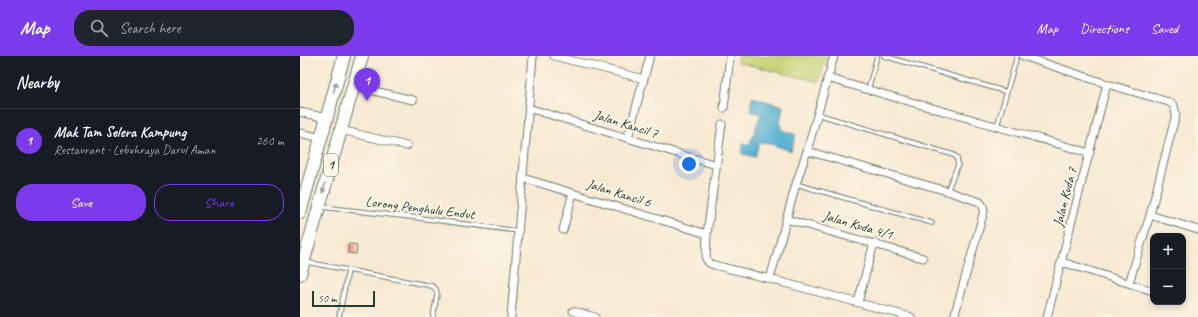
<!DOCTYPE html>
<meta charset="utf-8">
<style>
body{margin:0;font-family:Caveat,sans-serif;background:#20242c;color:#f1f3f6}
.controls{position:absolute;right:12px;bottom:12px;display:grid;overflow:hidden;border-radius:8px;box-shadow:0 2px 6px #0003}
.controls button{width:36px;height:36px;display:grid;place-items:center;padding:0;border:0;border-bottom:1px solid #363941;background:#171b24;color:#f1f3f6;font:20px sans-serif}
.scale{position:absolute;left:12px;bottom:10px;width:63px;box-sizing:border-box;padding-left:4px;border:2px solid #1f3d34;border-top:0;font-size:11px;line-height:14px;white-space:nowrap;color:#1f3d34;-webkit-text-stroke:3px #fcf5e5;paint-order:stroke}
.you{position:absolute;left:389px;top:108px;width:14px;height:14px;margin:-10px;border:3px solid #fff;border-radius:50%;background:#1a73e8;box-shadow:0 0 0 6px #1a73e833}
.badge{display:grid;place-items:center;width:26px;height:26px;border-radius:50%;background:#7c3aed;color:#fff;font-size:13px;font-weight:700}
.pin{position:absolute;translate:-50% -33px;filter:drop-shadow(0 1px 2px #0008)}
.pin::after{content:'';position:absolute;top:21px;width:14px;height:12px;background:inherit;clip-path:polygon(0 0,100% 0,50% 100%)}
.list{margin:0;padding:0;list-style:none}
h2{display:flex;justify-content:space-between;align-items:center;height:52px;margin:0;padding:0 16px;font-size:17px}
h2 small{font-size:13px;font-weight:400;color:#9ea1a6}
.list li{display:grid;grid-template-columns:26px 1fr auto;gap:12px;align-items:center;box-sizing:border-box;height:64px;padding:0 16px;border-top:1px solid #363941}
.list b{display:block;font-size:15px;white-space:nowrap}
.list p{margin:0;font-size:13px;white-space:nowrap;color:#9ea1a6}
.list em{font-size:13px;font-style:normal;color:#9ea1a6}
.actions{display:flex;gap:8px;padding:12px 16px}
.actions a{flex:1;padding:9px 0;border:1px solid #7c3aed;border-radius:16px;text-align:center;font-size:14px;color:#7c3aed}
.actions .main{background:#7c3aed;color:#fff}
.icon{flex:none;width:22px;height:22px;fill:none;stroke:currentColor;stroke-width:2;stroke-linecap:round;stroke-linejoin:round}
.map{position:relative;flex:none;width:898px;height:261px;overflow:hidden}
header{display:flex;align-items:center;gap:24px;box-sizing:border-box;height:56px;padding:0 20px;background:#7c3aed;color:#fff}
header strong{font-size:19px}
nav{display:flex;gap:22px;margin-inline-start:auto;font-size:14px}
.search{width:280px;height:36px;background:#20242c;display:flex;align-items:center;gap:10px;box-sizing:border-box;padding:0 14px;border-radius:16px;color:#9ea1a6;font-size:15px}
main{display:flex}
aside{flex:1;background:#171b24}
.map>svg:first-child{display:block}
.green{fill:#c5d274;stroke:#728854}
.water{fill:#55b0d2;stroke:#3a7683}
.building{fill:#f4a494}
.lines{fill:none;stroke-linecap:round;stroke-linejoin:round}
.service-casing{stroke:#6b796b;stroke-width:5.5}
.minor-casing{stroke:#6b796b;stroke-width:9}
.trunk-casing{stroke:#6b796b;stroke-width:14}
.service{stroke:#fff;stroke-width:3.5}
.minor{stroke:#fff;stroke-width:7}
.trunk{stroke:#fff;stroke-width:12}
.oneway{fill:#8f9e9a}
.labels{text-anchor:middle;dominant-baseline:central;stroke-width:4;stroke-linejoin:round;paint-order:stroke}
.shield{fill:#fcf5e5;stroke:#617469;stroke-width:1}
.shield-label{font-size:13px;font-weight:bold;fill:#1f3d34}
.street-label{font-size:14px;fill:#1f3d34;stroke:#fcf5e5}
</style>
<header>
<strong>Map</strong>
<div class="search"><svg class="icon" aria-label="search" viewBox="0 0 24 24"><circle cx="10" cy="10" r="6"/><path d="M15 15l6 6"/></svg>Search here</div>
<nav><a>Map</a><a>Directions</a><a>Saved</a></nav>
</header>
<main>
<aside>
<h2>Nearby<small></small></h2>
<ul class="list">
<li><span class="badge">1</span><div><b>Mak Tam Selera Kampung</b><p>Restaurant · Lebuhraya Darul Aman</p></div><em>260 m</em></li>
</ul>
<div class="actions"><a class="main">Save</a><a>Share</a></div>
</aside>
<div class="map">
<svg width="898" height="261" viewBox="0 0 898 261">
<rect width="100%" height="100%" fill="#fcf5e5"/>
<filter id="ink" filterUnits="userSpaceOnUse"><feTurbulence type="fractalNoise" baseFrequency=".025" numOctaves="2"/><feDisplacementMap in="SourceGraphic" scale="8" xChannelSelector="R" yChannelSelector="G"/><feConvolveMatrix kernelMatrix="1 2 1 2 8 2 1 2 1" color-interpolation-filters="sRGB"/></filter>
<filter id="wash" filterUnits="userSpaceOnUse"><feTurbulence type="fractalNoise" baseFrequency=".012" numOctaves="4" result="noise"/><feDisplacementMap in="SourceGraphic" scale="16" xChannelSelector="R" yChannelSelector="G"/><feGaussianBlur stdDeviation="0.9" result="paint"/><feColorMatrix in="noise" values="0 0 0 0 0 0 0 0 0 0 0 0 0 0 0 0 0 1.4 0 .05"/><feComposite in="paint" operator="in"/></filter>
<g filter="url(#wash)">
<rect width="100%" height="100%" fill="#f8e9d2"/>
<path class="green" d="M438,0H527L519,26L437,6Z"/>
<path class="water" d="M452,41L483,50L480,68L482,74L496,79L491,95L465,86L459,87L455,101L442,98L443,87L450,88L461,58L450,55Z"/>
<g id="blocks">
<path class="building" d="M49,188L57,189L56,198L48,197Z"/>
</g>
</g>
<g filter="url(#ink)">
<use href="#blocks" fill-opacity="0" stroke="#6b796b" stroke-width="1"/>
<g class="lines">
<defs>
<path id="service" d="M584,0L707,36
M568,34L577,0
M517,58L654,99L657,102L658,109L647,135
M697,70L717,0
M496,128L632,167
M22,151L119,162L218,175
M6,206L132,230L136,233L137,239L133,261
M39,261L48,215"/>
<path id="minor" d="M254,0L344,23
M534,0L507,95L647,135L680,146L683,150L684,155L654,261
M723,0L807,28L869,46L874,50L876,58L850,159L829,227
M527,22L790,97
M53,30L113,44
M228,52L416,109
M424,52L430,0
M0,56L26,62
M422,68L407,178L406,203L409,207L414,209L470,223L611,261
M41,74L107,90
M0,77L21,82
M328,81L350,0
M223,122L407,178
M850,159L898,174
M486,163L623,202
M263,174L273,137
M762,206L853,235
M470,223L496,128L507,95
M558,246L574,187
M273,255L295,261
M211,261L233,0
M747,261L807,28"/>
<path id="trunk" d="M0,157L44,0
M0,218L62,0"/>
</defs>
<use href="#service" class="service-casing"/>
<use href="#minor" class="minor-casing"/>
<use href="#trunk" class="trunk-casing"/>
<use href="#service" class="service"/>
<use href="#minor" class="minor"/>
<use href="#trunk" class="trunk"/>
</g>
<defs><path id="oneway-solid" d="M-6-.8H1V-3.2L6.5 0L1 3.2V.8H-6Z"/></defs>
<g class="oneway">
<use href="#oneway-solid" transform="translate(35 31) rotate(-74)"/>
<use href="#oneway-solid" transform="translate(24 132) rotate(106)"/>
</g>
</g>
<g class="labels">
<rect class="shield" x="24" y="98" width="14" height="22" rx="3"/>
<g class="shield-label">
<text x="31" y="109">1</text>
</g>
<g class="street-label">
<text transform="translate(326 68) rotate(17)">Jalan Kancil 7</text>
<text transform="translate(319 137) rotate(17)">Jalan Kancil 6</text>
<text transform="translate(765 141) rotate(-76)">Jalan Kuda 7</text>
<text transform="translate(120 152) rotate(7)">Lorong Penghulu Endut</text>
<text transform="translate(558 169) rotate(16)">Jalan Kuda 4/1</text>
</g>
</g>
</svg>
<div class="controls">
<button>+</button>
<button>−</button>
</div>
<div class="scale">50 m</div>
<div class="you"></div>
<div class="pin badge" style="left:67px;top:45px">1</div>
</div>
</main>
